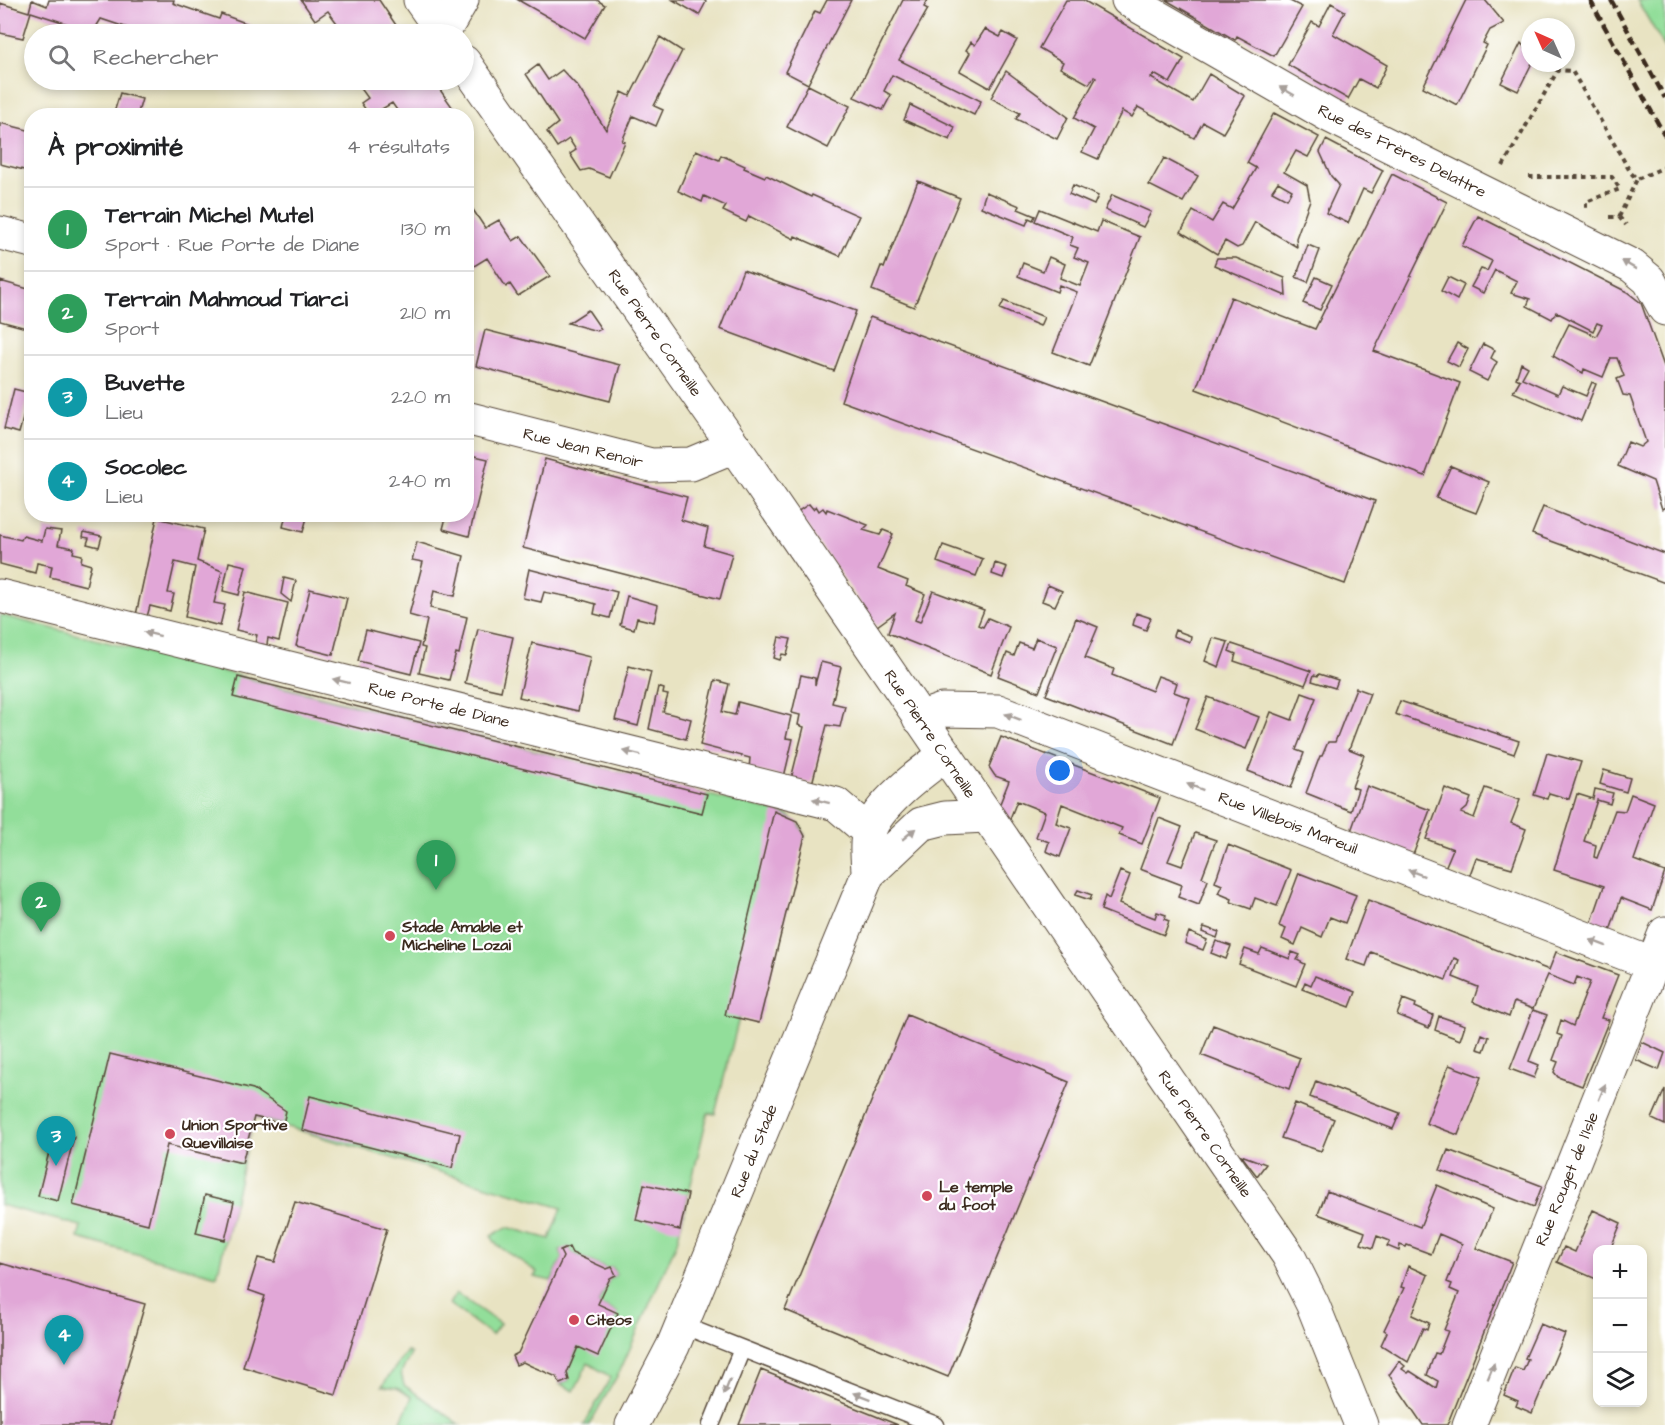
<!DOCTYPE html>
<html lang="fr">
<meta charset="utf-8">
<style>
body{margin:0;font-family:"Architects Daughter",sans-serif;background:#f6f6f6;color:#202124}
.controls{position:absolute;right:18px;bottom:18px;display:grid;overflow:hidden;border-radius:12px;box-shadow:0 3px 9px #0003}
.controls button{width:54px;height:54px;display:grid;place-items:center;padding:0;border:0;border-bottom:2px solid #e0e0e0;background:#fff;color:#202124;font:30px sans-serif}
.compass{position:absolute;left:1521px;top:18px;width:54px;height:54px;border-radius:50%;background:#fff;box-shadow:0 3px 9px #0003;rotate:315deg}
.you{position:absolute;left:1060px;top:771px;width:21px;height:21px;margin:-15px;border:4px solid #fff;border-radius:50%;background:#1a73e8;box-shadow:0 0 0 9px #1a73e833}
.badge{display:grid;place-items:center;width:39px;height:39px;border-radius:50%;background:#d1495b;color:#fff;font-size:20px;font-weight:700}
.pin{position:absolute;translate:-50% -50px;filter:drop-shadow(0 2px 3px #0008)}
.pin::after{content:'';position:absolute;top:32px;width:21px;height:18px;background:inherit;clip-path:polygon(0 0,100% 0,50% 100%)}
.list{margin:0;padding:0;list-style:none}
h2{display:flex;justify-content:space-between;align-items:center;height:78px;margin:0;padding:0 24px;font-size:26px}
h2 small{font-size:20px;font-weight:400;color:#757577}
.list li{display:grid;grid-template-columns:39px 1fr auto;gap:18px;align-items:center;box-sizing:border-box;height:84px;padding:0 24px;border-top:2px solid #e0e0e0}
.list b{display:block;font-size:22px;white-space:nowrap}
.list p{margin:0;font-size:20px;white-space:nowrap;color:#757577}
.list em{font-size:20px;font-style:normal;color:#757577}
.icon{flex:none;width:33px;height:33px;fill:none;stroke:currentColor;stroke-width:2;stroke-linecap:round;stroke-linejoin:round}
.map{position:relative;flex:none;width:1665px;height:1425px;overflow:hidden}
.search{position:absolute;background:#fff;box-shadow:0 3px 9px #0003;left:24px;top:24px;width:450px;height:66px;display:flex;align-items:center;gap:15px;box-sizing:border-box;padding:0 21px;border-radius:33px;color:#757577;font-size:22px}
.panel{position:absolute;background:#fff;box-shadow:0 3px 9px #0003;left:24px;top:108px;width:450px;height:414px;border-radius:24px}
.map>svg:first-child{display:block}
.green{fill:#92de9a;stroke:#66845c;stroke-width:1.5}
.building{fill:#e1a7d7;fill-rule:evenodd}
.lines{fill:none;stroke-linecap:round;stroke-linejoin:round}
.service-casing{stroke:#554637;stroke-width:19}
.minor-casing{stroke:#554637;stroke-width:35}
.tertiary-casing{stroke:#554637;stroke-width:35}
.path{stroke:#554637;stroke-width:4;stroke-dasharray:4.5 4.5;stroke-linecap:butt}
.service{stroke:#fff;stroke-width:16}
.minor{stroke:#fff;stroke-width:33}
.tertiary{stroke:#fff;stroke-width:33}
.rail{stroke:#3b2a1e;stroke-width:4.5;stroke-dasharray:9 4.5;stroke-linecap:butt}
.oneway{fill:#a79f9a}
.poi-dot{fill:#d1495b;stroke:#fff;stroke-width:2}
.labels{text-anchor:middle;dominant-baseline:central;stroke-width:4.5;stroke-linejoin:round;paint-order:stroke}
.street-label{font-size:16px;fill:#3b2a1e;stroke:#fff}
.poi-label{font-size:16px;font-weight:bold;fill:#3b2a1e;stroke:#fff;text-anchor:start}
</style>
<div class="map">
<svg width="1665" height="1425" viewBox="0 0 1665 1425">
<rect width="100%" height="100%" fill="#fff"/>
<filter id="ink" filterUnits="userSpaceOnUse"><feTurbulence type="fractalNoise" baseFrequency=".0167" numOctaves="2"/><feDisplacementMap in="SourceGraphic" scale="12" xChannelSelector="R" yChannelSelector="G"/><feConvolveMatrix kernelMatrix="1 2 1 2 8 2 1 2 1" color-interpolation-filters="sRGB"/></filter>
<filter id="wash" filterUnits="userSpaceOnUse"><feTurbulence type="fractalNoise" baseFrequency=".008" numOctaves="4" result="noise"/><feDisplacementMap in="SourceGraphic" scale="24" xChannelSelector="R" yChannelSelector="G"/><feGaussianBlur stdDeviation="1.35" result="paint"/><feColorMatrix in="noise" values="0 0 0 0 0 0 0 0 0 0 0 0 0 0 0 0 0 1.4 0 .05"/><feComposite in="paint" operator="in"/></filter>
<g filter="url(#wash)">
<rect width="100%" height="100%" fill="#e8e3c2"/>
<path class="green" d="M1637,0H1665V48Z
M0,615L788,815L801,826L805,836L739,1018L715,1114L708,1113L677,1242L620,1371L589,1425H584L611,1377L588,1363L574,1391L560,1384L569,1380L567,1373L578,1347L618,1313L598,1304L610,1278L616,1275L612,1267L607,1269L572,1253L569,1247L560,1251L563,1257L551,1281L534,1277L537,1272L497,1245L491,1236L507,1227L550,1239L562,1208L254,1117L217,1276L78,1238L81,1226L0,1205Z
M456,1293L500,1324L492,1335L449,1304Z
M407,1351L411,1354L401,1373L404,1385L461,1425H407L401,1421L412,1397L397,1388L382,1386Z"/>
<g id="blocks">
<path class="building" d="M32,0L47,6L49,0H174L173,3L219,19L221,14L251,25L250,29L265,34H146L101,19L93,32L31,12L23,38L0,33V3L29,12Z
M301,0H379L402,34H345L328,11L315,20Z
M518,0H597L605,5L585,38Z
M673,0H704L706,2L699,15Z
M827,0H851L808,84L785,72L815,11L820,13Z
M903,0H928L924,7L928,9L899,60L981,101L974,115L892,75L884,91L891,95L883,110L854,97Z
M1066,0H1083L1184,59L1170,83L1154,74L1151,78L1193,102L1209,74L1245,96L1223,133L1203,122L1194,138L1138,107L1132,117L1122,111L1098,159L1082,152L1094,129L1074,118L1096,78L1094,77L1089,84L1060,68L1063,62L1039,48Z
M1166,0H1288L1302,7L1274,56L1237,36L1235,40Z
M1466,0H1485L1504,23L1490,30L1483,43L1487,45L1457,105L1423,87Z
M1331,3L1345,11L1333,34L1387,65L1376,88L1359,79L1348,99L1288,65L1312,22L1319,26Z
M52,25L73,31L72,34H49Z
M985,29L1000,37L1003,32L1017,40L990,88L960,71L970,53L966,50L971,42L975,45Z
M660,37L682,51L654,106L663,110L656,126L633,116L622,141L625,142L609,177L589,169L581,171L570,154L576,150L569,139L557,147L547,132L558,123L526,74L538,65L548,80L562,70L578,87L606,130L622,92L630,96Z
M1521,43L1530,54L1532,63L1518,91L1501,83Z
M1006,71L1068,117L1057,139L1016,119L1020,113L991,98Z
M362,80H404L411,90L426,80H433L453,108L441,116H401L392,103L370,116L361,103L368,98L357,83Z
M808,85L850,106L828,148L787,127Z
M120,93L142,99L137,116H113Z
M910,105L955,127L950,140L904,120Z
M1274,113L1319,137L1308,157L1296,151L1284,172L1307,185L1310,200L1296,238L1297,247L1255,222L1242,246L1237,248L1225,241L1217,254L1181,232L1193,211L1212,222L1223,204L1232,209L1256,168L1247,163ZM1278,182L1292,190L1287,199L1272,191Z
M0,123L32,131V172L0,164Z
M1326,140L1383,170L1371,193L1363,189L1348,223L1326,213L1339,185L1331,176L1320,152Z
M696,150L719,160L721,155L745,166L744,168L765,177L766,175L811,197L812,195L859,216L840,256L795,236L794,239L749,216L746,222L723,211L726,206L704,196L702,202L678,191Z
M1164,158L1198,176L1183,202L1149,185Z
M1392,174L1447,202L1374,351L1460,383L1425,476L1196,389L1231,297L1315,329Z
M918,181L960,198L914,307L872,290L881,266L884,268Z
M1073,185L1098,196L1094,205L1069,194Z
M986,192L1020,206L1018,209L1035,216L1033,220L1029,218L1026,225L981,207Z
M1112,195L1151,212L1143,227L1105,210Z
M466,199L485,228L499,220L513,241L521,236L550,276L518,296L510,284L506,287L487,258L466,271Z
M1040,209L1097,232L1101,221L1140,237L1089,366L1053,352L1077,292L1059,285L1057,292L1018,276L1023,263L1043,271L1049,257L1065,264L1060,278L1080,286L1089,263L1074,257L1078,248L1070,245L1073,237L1035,221Z
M1478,216L1627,292L1641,303L1665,369V508L1662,509L1653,481L1618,466L1628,442L1640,447L1646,442L1630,396L1623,395L1617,379L1624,376L1617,358H1611L1603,377L1584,369L1583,373L1553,356L1569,324L1596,336L1602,325L1597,323L1593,331L1556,312L1552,319L1527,306L1530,299L1511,293L1517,281L1495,270L1483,293L1471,287L1481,269L1487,271L1492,261L1462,246Z
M1308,245L1320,250L1308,282L1296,277Z
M1217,258H1236L1285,278L1286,296L1214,265Z
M743,270L856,311L834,371L720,329Z
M1316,277L1332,284L1320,310L1303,303Z
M1448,277L1464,285L1457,300L1441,291Z
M0,281L32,290L30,329L0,321Z
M1004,301L1044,317L1040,326L1000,309Z
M588,310L601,329L597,331L568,323Z
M870,317L1375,501L1345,584L841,401Z
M485,330L620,365L610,401L476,366Z
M1457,343L1468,349L1459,367L1447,361Z
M1483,344L1495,350L1491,358L1497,362L1487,381L1469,372Z
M1521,363L1528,367L1522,378L1558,394L1562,386L1586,396L1592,382L1596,384L1581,421L1513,392L1520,380L1516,378Z
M14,389L30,393L19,433L4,429Z
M466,454L488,459L469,536L443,529L447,514H466Z
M545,459L687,497L681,520L708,528L704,546L732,554L720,599L523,548Z
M1451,466L1489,482L1476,513L1436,498Z
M809,504L813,509L816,506L819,511L823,508L826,512L827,509L868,525L863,530L880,535L883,530L893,534L878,569L908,581L906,586L925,594L915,620L920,622L933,591L984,610L978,625L983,627L988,618L1009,627L991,674L888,633L895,613L877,626L797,512Z
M1543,507L1665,554V583L1532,534Z
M286,514H308L303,532L283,527Z
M157,518L204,529L197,561L222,571L214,603L225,605L220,626L185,617L195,567L175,562L168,593L174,594L170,611L150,606L147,617L136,615Z
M45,529L61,531L58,545L74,548L73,553L82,555L81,562L91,565L86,586L50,577L52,566L37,563L35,573L0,564V535L21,540L23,536L42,541Z
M84,532L102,536L99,547L87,544L89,538L83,537Z
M417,542L464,556L455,596L434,591L430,608L467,617L459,654L456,653L449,680L419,673L425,648L421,647L427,620L409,615L423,562L412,560Z
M943,545L983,559L976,576L937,562Z
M229,562L246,566L239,595L223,591Z
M995,563L1007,567L1003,578L992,574Z
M529,569L617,592L610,618L594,614L596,604L575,598L544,592L541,602L523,598Z
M284,578L296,581L291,602L281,594Z
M1048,585L1062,591L1055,606L1042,601Z
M310,589L347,598L333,655L296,646Z
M245,592L288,603L279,641L268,638L267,645L255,643L257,635L236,630Z
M627,596L658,605L654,622L637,618L634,629L620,625Z
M1136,613L1151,618L1146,630L1133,625Z
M1076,618L1098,627L1085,658L1114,669L1112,675L1152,691L1158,676L1177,683L1174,692L1190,698L1173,744L1046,695Z
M478,629L513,637L501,691L465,683Z
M366,630L419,643L411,674L358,661Z
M1175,630L1191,636L1190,642L1173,636Z
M779,637L791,639L787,655L782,654L780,660L774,658Z
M1036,638L1057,646L1039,692L998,676L1007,653L1014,656L1019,643L1032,648Z
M1213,638L1228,642L1219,667L1205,661Z
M532,643L590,657L578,711L519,697Z
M1232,644L1311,671L1305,685L1234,661L1236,654L1229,651Z
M821,662L841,667L832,703L845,706L840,727L827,725L812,784L791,779L804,727L798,725L800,715L792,713L801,675L815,678V685Z
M629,666L651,672L638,726L615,720Z
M1319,674L1338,680L1335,688L1312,681L1314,675L1318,676Z
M238,677L707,794L702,813L233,697Z
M715,680L729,684L722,712L735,715L738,702L791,716L786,738L793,739L784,777L749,769L750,758L700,745Z
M658,687L664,689L663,694L668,695L663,712L691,719L686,739L649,729Z
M1356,688L1370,693L1349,749L1364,755L1352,787L1358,789L1351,811L1306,793L1320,756H1322L1328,742H1335Z
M1302,693L1316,698L1296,750L1304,753L1291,788L1248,771L1271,712L1292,720Z
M1208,697L1259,717L1246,749L1195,729Z
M1400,701L1519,741L1514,754L1395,714Z
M1001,737L1160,798L1142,844L1119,835L1122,828L1062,804L1056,823L1071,828L1060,857L1046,851L1049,842L1036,837L1045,812L1017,801L1009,821L999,806L1009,781L995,776L989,767Z
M1547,753L1581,762L1569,799L1549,793L1547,799L1534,795Z
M1604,770L1630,778L1626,792L1600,784Z
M1367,786L1430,810L1413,855L1351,831Z
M1445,788L1471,798L1467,808L1461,813L1474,818L1485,788L1520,800L1511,823L1526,829L1512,868L1476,858L1469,877L1445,868L1453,849L1426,839Z
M1595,789L1613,793L1610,804L1597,800L1584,841L1596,845L1594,857L1597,858L1615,810L1625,811L1631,794L1654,803L1634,860L1665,872L1652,910L1621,898L1610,931L1591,924L1604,886L1554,870L1577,794L1593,799Z
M774,811L797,821L805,836L759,1023L725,1015Z
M1159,818L1182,827L1168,861L1182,866L1195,833L1216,840L1202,877L1208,880L1199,905L1178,897L1182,885L1140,869Z
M1228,845L1291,870L1277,906L1255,898L1251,909L1231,902L1232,899L1218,893L1222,885L1215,882Z
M1120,871L1130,875L1119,904L1155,918L1157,912L1166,915L1164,919L1169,921L1164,935L1101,910L1105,896L1109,899Z
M1299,873L1356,895L1345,923L1330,917L1322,937L1302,928L1295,945L1282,939L1286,929L1279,926Z
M1078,890L1092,895L1090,900L1075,895Z
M1368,900L1549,970L1556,952L1618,975L1601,1018L1609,1020L1582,1086L1558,1077L1554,1072L1558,1062L1553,1060L1562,1036L1557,1034L1561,1020L1573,1026L1590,982L1577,977L1574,985L1548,975L1533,1009L1514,1002L1509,1017L1473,1002L1478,987L1453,977L1459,960L1454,958L1446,980L1371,952L1366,966L1346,959Z
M1204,927L1219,932L1217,938L1202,932Z
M1189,932L1207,940L1203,950L1185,943Z
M1216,941L1231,946L1226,959L1211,953Z
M1262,948L1290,959L1292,952L1300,955L1297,960L1305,964L1296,986L1239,964L1245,949L1259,954Z
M1315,976L1356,992L1350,1007L1302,989L1305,982L1311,985Z
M1403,999L1416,1004L1415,1007L1433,1015L1429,1028L1397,1015Z
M1533,1010L1547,1015L1529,1061L1539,1065L1534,1078L1510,1069Z
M907,1015L1069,1082L948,1377L785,1310Z
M1439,1016L1465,1025L1460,1040L1435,1030Z
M1213,1025L1300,1058L1289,1089L1201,1055Z
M1482,1034L1489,1037L1484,1051L1477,1049Z
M1642,1042L1665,1053L1659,1070L1636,1060Z
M110,1054L253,1089L286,1111L283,1124L254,1117L242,1163L167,1145L148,1224L73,1205Z
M1449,1065L1481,1077L1458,1135L1426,1123Z
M1316,1081L1400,1113L1393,1129L1310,1097Z
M1665,1089V1125L1652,1119Z
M310,1096L460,1134L452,1168L302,1130Z
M1295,1103L1334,1119L1321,1151L1281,1138Z
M54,1132L74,1137L58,1201L38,1196Z
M1448,1150L1542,1186L1534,1207L1440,1170Z
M1241,1155L1266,1164L1257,1176Z
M644,1184L688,1194L680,1230L636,1220Z
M1437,1185L1493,1209L1476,1248L1512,1262L1447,1425H1423L1389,1375L1399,1361L1405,1366L1402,1369L1408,1373L1410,1371L1436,1388L1438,1381L1427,1375L1435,1353L1439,1354L1448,1331L1444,1330L1459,1293L1450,1289L1452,1284L1447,1282L1462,1244L1439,1234L1431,1254L1407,1245L1406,1247L1400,1245L1399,1251L1387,1246L1390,1241L1377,1236L1373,1248L1361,1244L1365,1232L1318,1214L1327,1191L1420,1227Z
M205,1195L234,1202L225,1240L196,1233Z
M295,1202L387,1229L336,1395L243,1367L265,1296L248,1290L258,1258L275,1262Z
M1593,1210L1621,1223L1610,1250H1598L1596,1279L1557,1262L1564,1247L1575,1252Z
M569,1247L572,1253L607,1269L612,1267L616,1275L610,1278L598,1304L618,1313L598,1356L578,1347L567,1373L569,1380L560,1384L557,1377L531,1366L523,1362L516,1365L512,1356L518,1353L563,1257L560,1251Z
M0,1263L145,1304L110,1425H0Z
M1408,1266L1428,1275L1412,1315L1429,1323L1427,1330L1423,1328L1408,1362L1381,1345L1387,1332L1384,1330L1404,1288L1401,1287Z
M1540,1324L1565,1334L1532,1413L1516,1406L1518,1401L1504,1395L1515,1368L1523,1371L1528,1359L1525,1358Z
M761,1370L898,1425H739Z"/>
</g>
</g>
<g filter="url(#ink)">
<use href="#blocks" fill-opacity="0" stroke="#554637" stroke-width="1.5"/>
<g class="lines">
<defs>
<path id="service" d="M682,1325L936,1425
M711,1425L742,1349"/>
<path id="minor" d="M1128,0L1330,116L1632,266L1649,280L1665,309
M443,33L462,0
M0,233L32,241
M466,418L651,465L691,464L734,446
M0,596L836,804L869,832
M919,718L942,710L998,711L1652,964
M868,874L921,824L945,818L986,816
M632,1425L673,1346L868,874C868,862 865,844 869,832C878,804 922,772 945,755
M1469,1425L1665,933"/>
<path id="tertiary" d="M420,0L444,34
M464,62L734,446L1288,1255L1313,1305L1361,1425"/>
</defs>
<use href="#service" class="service-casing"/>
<use href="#minor" class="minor-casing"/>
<use href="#tertiary" class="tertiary-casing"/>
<path class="path" d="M1503,166L1558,70L1572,71L1631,173L1637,179L1665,167
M1529,177H1612L1620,189L1586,202V208
M1610,217H1619L1626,225
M1619,217L1637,179"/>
<use href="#service" class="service"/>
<use href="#minor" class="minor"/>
<use href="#tertiary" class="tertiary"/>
<path class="rail" d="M1590,0L1665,136
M1611,0L1665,98"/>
</g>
<defs><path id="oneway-solid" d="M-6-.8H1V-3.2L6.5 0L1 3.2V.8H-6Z" transform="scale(1.5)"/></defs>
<g class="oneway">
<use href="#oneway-solid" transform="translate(1287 91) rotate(-150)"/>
<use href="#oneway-solid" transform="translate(1629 265) rotate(-149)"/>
<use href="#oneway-solid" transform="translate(152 634) rotate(-166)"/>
<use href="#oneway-solid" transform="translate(341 681) rotate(-166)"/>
<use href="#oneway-solid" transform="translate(1013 717) rotate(-159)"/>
<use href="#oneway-solid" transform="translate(632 753) rotate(-166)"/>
<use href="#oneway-solid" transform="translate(1195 787) rotate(-159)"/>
<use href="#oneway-solid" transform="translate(821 801) rotate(-166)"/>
<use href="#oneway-solid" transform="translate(909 834) rotate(-40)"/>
<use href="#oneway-solid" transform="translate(1416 873) rotate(-159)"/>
<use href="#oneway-solid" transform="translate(1598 943) rotate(-159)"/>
<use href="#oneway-solid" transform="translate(1602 1092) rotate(-68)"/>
<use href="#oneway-solid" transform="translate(1491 1371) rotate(-68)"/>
<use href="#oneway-solid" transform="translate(727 1387) rotate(112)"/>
<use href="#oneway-solid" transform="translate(862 1396) rotate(-159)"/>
</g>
</g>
<g class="poi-dot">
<circle cx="390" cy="936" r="6"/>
<circle cx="170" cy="1134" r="6"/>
<circle cx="927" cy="1196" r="6"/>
<circle cx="574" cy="1320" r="6"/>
</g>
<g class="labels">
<g class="street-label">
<text transform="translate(1402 151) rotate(27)">Rue des Frères Delattre</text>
<text transform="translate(655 333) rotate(55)">Rue Pierre Corneille</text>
<text transform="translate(583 448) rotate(14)">Rue Jean Renoir</text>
<text transform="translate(439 705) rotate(14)">Rue Porte de Diane</text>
<text transform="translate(930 734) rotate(56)">Rue Pierre Corneille</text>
<text transform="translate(1288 823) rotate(21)">Rue Villebois Mareuil</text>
<text transform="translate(1205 1134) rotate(55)">Rue Pierre Corneille</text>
<text transform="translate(754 1151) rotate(-68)">Rue du Stade</text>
<text transform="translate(1567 1179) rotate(-68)">Rue Rouget de l'Isle</text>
</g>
<g class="poi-label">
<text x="402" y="927">Stade Amable et<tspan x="402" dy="18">Micheline Lozai</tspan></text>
<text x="182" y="1125">Union Sportive<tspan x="182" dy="18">Quevillaise</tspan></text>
<text x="939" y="1187">Le temple<tspan x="939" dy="18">du foot</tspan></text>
<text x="586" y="1320">Citeos</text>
</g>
</g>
</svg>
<div class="controls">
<button>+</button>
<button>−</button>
<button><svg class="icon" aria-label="layers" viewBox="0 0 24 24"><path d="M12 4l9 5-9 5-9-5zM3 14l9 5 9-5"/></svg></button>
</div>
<svg class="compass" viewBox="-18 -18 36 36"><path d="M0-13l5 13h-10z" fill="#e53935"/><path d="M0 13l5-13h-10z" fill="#757577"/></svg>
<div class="you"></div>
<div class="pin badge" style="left:436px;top:890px;background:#2e9e5b">1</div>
<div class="pin badge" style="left:41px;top:932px;background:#2e9e5b">2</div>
<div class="pin badge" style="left:56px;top:1166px;background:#0f9aa8">3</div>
<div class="pin badge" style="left:64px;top:1365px;background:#0f9aa8">4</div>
<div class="search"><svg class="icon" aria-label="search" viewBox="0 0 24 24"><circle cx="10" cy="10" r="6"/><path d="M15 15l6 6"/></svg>Rechercher</div>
<section class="panel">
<h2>À proximité<small>4 résultats</small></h2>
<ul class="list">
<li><span class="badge" style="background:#2e9e5b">1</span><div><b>Terrain Michel Mutel</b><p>Sport · Rue Porte de Diane</p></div><em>130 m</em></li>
<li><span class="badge" style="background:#2e9e5b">2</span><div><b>Terrain Mahmoud Tiarci</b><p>Sport</p></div><em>210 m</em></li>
<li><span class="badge" style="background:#0f9aa8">3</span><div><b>Buvette</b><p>Lieu</p></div><em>220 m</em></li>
<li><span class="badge" style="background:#0f9aa8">4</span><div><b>Socolec</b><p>Lieu</p></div><em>240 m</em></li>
</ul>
</section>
</div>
